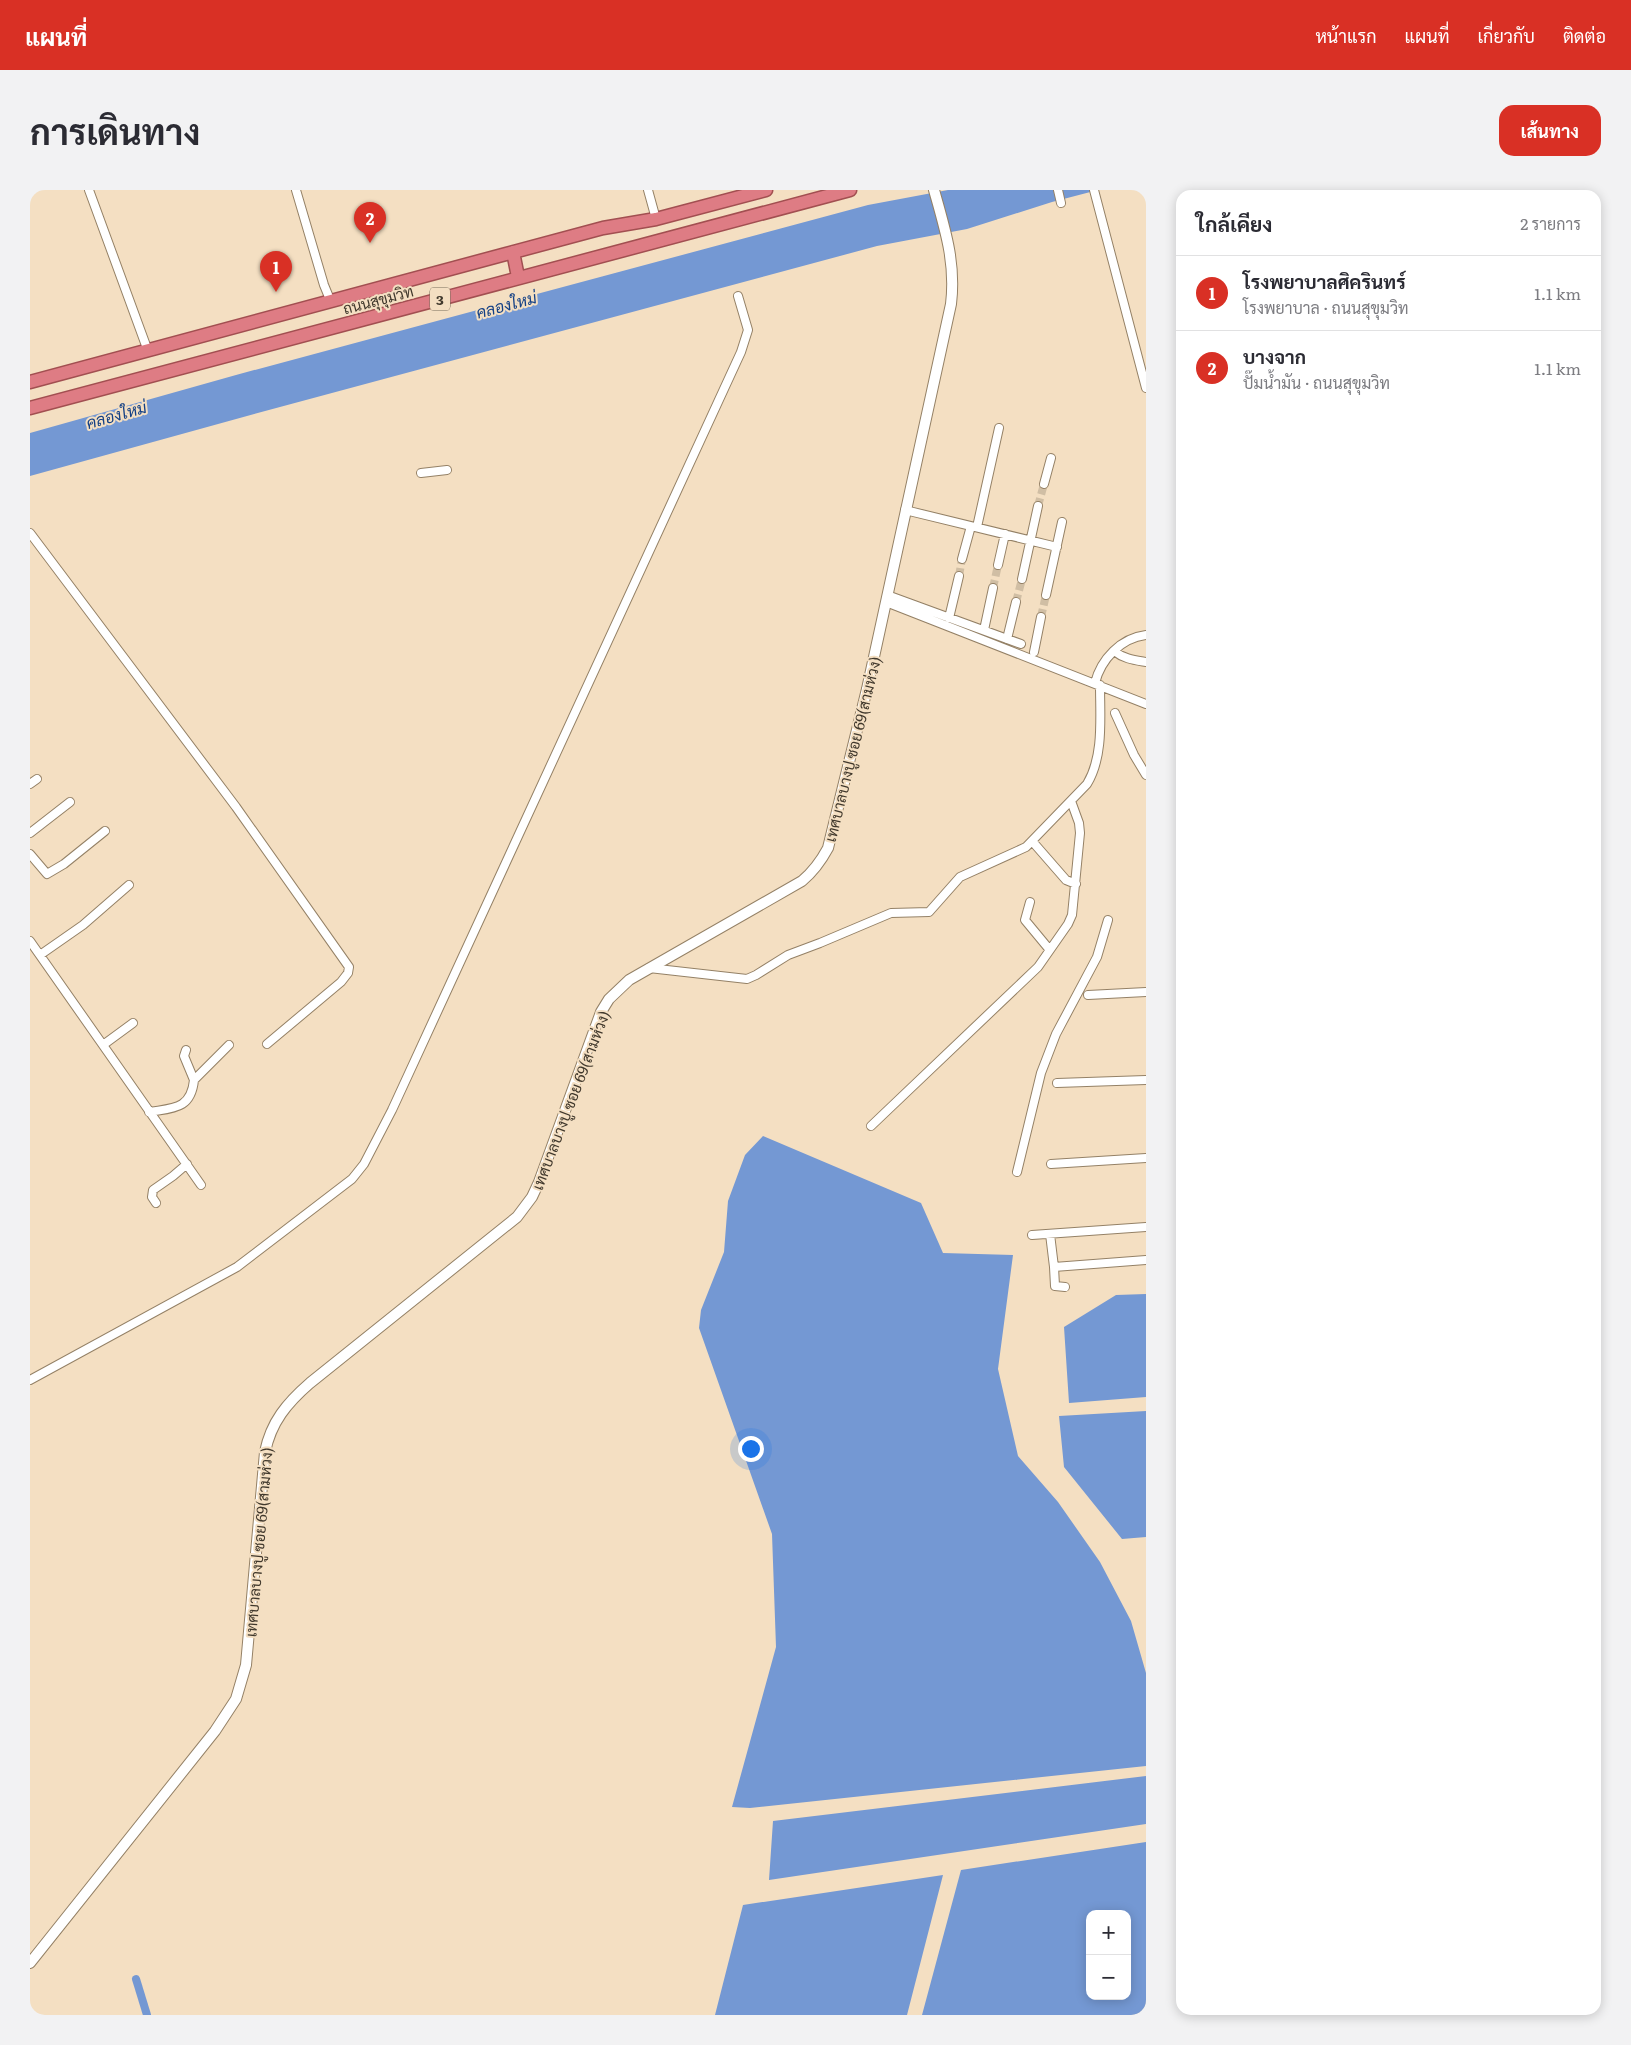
<!DOCTYPE html>
<html lang="th">
<meta charset="utf-8">
<style>
body{margin:0;font-family:Literata,Sarabun,serif;background:#f2f2f3;color:#2b2b33}
.controls{position:absolute;right:15px;bottom:15px;display:grid;overflow:hidden;border-radius:10px;box-shadow:0 2px 12px #0003}
.controls button{width:45px;height:45px;display:grid;place-items:center;padding:0;border:0;border-bottom:1px solid #e1e1e2;background:#fff;color:#2b2b33;font:25px sans-serif}
.you{position:absolute;left:720px;top:1258px;width:18px;height:18px;margin:-12px;border:4px solid #fff;border-radius:50%;background:#1a73e8;box-shadow:0 0 0 8px #1a73e833}
.badge{display:grid;place-items:center;width:32px;height:32px;border-radius:50%;background:#d93025;color:#fff;font-size:16px;font-weight:700}
.pin{position:absolute;translate:-50% -41px;filter:drop-shadow(0 1px 2px #0008)}
.pin::after{content:'';position:absolute;top:26px;width:18px;height:15px;background:inherit;clip-path:polygon(0 0,100% 0,50% 100%)}
.list{margin:0;padding:0;list-style:none}
h2{display:flex;justify-content:space-between;align-items:center;height:65px;margin:0;padding:0 20px;font-size:21px}
h2 small{font-size:16px;font-weight:400;color:#7c7c81}
.list li{display:grid;grid-template-columns:32px 1fr auto;gap:15px;align-items:center;box-sizing:border-box;height:75px;padding:0 20px;border-top:1px solid #e1e1e2}
.list b{display:block;font-size:19px;white-space:nowrap}
.list p{margin:0;font-size:16px;white-space:nowrap;color:#7c7c81}
.list em{font-size:16px;font-style:normal;color:#7c7c81}
.map{position:relative;flex:none;width:1116px;height:1825px;overflow:hidden;border-radius:15px}
header{display:flex;align-items:center;gap:30px;box-sizing:border-box;height:70px;padding:0 25px;background:#d93025;color:#fff}
header strong{font-size:24px}
nav{display:flex;gap:28px;margin-inline-start:auto;font-size:18px}
.intro{display:flex;align-items:center;justify-content:space-between;box-sizing:border-box;height:120px;padding:0 30px}
h1{margin:0;font-size:35px}
.button{padding:12px 22px;border-radius:15px;background:#d93025;color:#fff;font-size:18px;font-weight:700}
main{display:flex;gap:30px;padding:0 30px}
aside{flex:1;background:#fff;border-radius:15px;box-shadow:0 2px 12px #0003}
.map>svg:first-child{display:block}
.water{fill:#7498d3;fill-rule:evenodd}
.lines{fill:none;stroke-linecap:round;stroke-linejoin:round}
.canal{stroke:#7498d3;stroke-width:8}
.minor-tunnel{stroke:#d0bea4;stroke-width:8;stroke-dasharray:8 4;stroke-linecap:butt}
.minor-casing{stroke:#948166;stroke-width:10}
.tertiary-casing{stroke:#948166;stroke-width:12}
.trunk-casing{stroke:#a24f51;stroke-width:15}
.minor{stroke:#fff;stroke-width:8}
.tertiary{stroke:#fff;stroke-width:10}
.trunk{stroke:#de7c84;stroke-width:12}
.labels{text-anchor:middle;dominant-baseline:central;stroke-width:4;stroke-linejoin:round;paint-order:stroke}
.shield{fill:#f4dfc2;stroke:#766a59;stroke-width:1}
.shield-label{font-size:14px;font-weight:bold;fill:#40382c}
.street-label{font-size:15px;fill:#40382c;stroke:#f4dfc2}
.water-label{font-size:16px;font-style:italic;fill:#144085;stroke:#f4dfc2}
</style>
<header>
<strong>แผนที่</strong>
<nav><a>หน้าแรก</a><a>แผนที่</a><a>เกี่ยวกับ</a><a>ติดต่อ</a></nav>
</header>
<div class="intro"><h1>การเดินทาง</h1><a class="button">เส้นทาง</a></div>
<main>
<div class="map">
<svg width="1116" height="1825" viewBox="0 0 1116 1825">
<rect width="100%" height="100%" fill="#f4dfc2"/>
<path class="water" d="M918,0H1068L1022,12L937,39L847,56L217,226L0,286V243L206,185L838,15Z
M733,946L891,1013L913,1063L983,1065L968,1179L988,1266L1028,1312L1070,1372L1101,1431L1116,1483V1576L720,1618L702,1617L746,1457L742,1344L669,1138L671,1120L694,1062L698,1011L715,965Z
M1116,1104V1207L1039,1213L1034,1137L1086,1105Z
M1116,1221V1347L1092,1349L1034,1277L1029,1226Z
M1116,1586V1634L739,1690L743,1631Z
M1116,1652V1825H892L931,1680ZM1060,1724H1097V1806H1060Z
M913,1685L877,1825H685L713,1715Z"/>
<g class="lines">
<path class="canal" d="M106,1789L117,1825"/>
<path class="minor-tunnel" d="M1008,316L1014,294
M929,386L932,369
M963,398L968,375
M986,412L992,389
M1011,427L1016,405"/>
<defs>
<path id="minor" d="M59,0L118,161
M266,0L294,95L301,112
M618,0L626,29
M1028,0L1031,13
M1064,0L1116,198
M391,283L417,280
M1014,294L1021,268
M875,320L1027,357
M947,337L969,238
M0,343L206,617L319,777L318,783L311,792L237,854
M932,369L941,336
M968,375L975,344
M992,389L1008,316
M857,405L991,454
M1016,405L1032,332
M856,412L1116,514
M919,428L929,386
M954,440L963,398
M977,449L986,412
M1084,461C1094,469 1104,470 1116,472
M1004,462L1011,427
M1065,493C1071,469 1091,448 1116,445
M1085,523L1104,565L1116,585
M0,594L7,589
M0,643L40,612
M1002,651L1036,690L1046,694
M0,664L17,684L34,674L75,641
M1000,712L995,730L1019,759
M0,751L171,995
M10,765L53,735L99,695
M619,778L717,789L726,785L758,765L790,753L861,723L899,722L930,687L996,657L1057,594C1074,566 1070,527 1070,495
M1058,805L1116,802
M73,855L103,833
M156,860L154,866L164,890
M1027,893L1116,890
M119,922C142,918 161,920 164,890L199,855
M841,936L1008,777L1038,734L1042,725L1050,643L1049,633L1041,611
M1021,974L1116,968
M987,982L1011,883L1026,844L1067,767L1078,730
M126,1013L122,1007L123,1000L143,986L157,974
M1020,1044L1024,1077
M1002,1045L1116,1037
M1035,1097L1025,1096L1024,1077L1116,1070
M0,1190L207,1077L322,989L334,974L362,920L711,162L718,140L708,106"/>
<path id="tertiary" d="M0,1773L185,1541L206,1509L216,1475L235,1262C241,1232 257,1213 280,1193L487,1027L502,1007L509,992L571,822L579,809L599,790L772,691C784,681 791,671 798,658L837,499L921,114C926,73 915,39 904,0"/>
<path id="trunk" d="M483,62L488,87
M0,192L476,64L573,38L626,29L736,0
M0,218L820,0"/>
</defs>
<use href="#minor" class="minor-casing"/>
<use href="#tertiary" class="tertiary-casing"/>
<use href="#trunk" class="trunk-casing"/>
<use href="#minor" class="minor"/>
<use href="#tertiary" class="tertiary"/>
<use href="#trunk" class="trunk"/>
</g>
<g class="labels">
<rect class="shield" x="400" y="97.5" width="20" height="23" rx="4"/>
<g class="shield-label">
<text x="410" y="109">3</text>
</g>
<g class="street-label">
<text transform="translate(348 109) rotate(-15)">ถนนสุขุมวิท</text>
<text transform="translate(822 559) rotate(-76)">เทศบาลบางปู ซอย 69(สามห่วง)</text>
<text transform="translate(540 910) rotate(-69)">เทศบาลบางปู ซอย 69(สามห่วง)</text>
<text transform="translate(228 1352) rotate(-85)">เทศบาลบางปู ซอย 69(สามห่วง)</text>
</g>
<g class="water-label">
<text transform="translate(476 114) rotate(-15)">คลองใหม่</text>
<text transform="translate(86 224) rotate(-16)">คลองใหม่</text>
</g>
</g>
</svg>
<div class="controls">
<button>+</button>
<button>−</button>
</div>
<div class="you"></div>
<div class="pin badge" style="left:246px;top:102px">1</div>
<div class="pin badge" style="left:340px;top:53px">2</div>
</div>
<aside>
<h2>ใกล้เคียง<small>2 รายการ</small></h2>
<ul class="list">
<li><span class="badge">1</span><div><b>โรงพยาบาลศิครินทร์</b><p>โรงพยาบาล · ถนนสุขุมวิท</p></div><em>1.1 km</em></li>
<li><span class="badge">2</span><div><b>บางจาก</b><p>ปั๊มน้ำมัน · ถนนสุขุมวิท</p></div><em>1.1 km</em></li>
</ul>
</aside>
</main>
